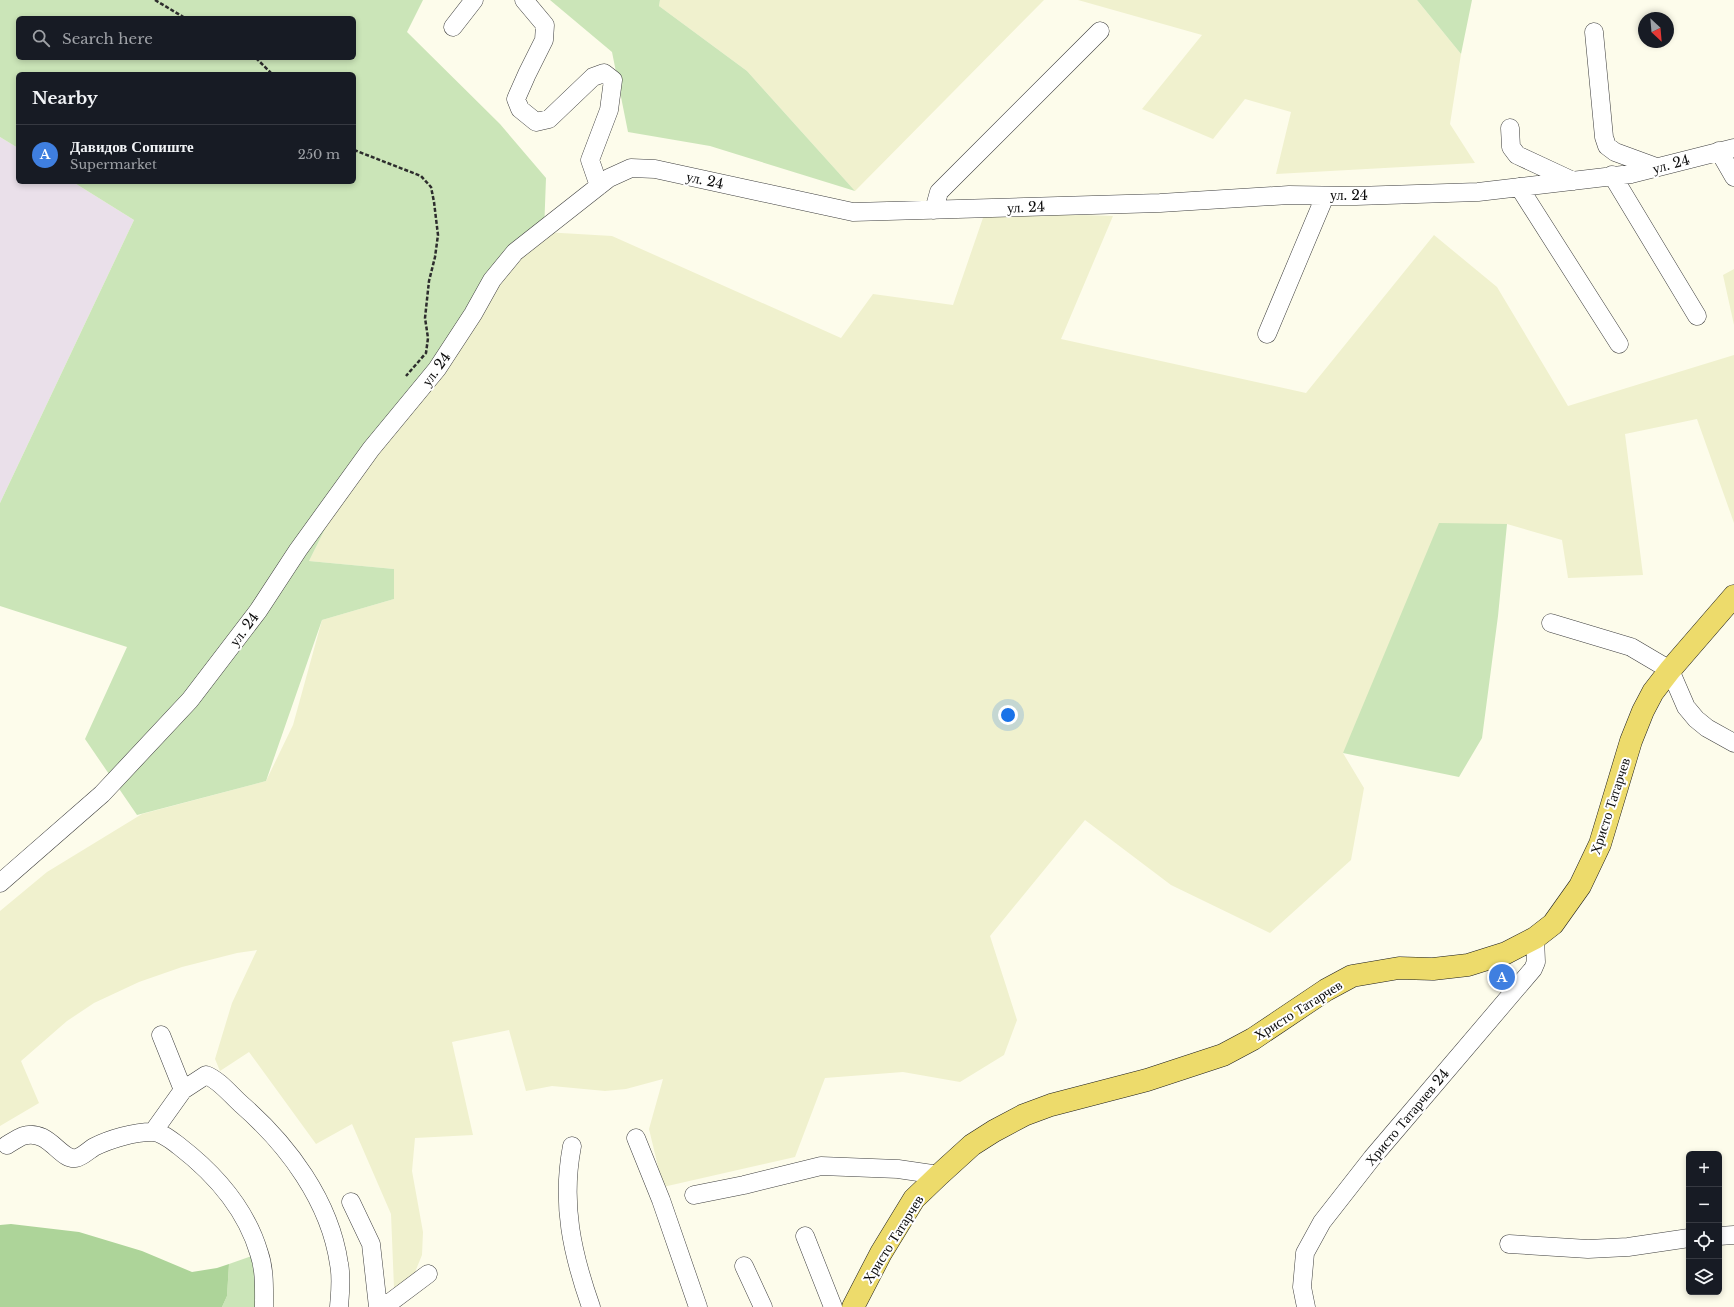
<!DOCTYPE html>
<meta charset="utf-8">
<style>
body{margin:0;font-family:"Libre Baskerville",serif;background:#242831;color:#f1f3f6}
.controls{position:absolute;right:12px;bottom:12px;display:grid;overflow:hidden;border-radius:6px;box-shadow:0 2px 6px #0003}
.controls button{width:36px;height:36px;display:grid;place-items:center;padding:0;border:0;border-bottom:1px solid #363941;background:#171b24;color:#f1f3f6;font:20px sans-serif}
.compass{position:absolute;left:1638px;top:12px;width:36px;height:36px;border-radius:50%;background:#171b24;box-shadow:0 2px 6px #0003;rotate:154deg}
.you{position:absolute;left:1008px;top:715px;width:14px;height:14px;margin:-10px;border:3px solid #fff;border-radius:50%;background:#1a73e8;box-shadow:0 0 0 6px #1a73e833}
.badge{display:grid;place-items:center;width:26px;height:26px;border-radius:50%;background:#8c9099;color:#fff;font-size:13px;font-weight:700}
.pin{position:absolute;translate:-50% -50%;border:2px solid #fff;box-shadow:0 1px 4px #0006}
.list{margin:0;padding:0;list-style:none}
h2{display:flex;justify-content:space-between;align-items:center;height:52px;margin:0;padding:0 16px;font-size:17px}
h2 small{font-size:13px;font-weight:400;color:#9ea1a6}
.list li{display:grid;grid-template-columns:26px 1fr auto;gap:12px;align-items:center;box-sizing:border-box;height:60px;padding:0 16px;border-top:1px solid #363941}
.list b{display:block;font-size:15px;white-space:nowrap}
.list p{margin:0;font-size:13px;white-space:nowrap;color:#9ea1a6}
.list em{font-size:13px;font-style:normal;color:#9ea1a6}
.icon{flex:none;width:22px;height:22px;fill:none;stroke:currentColor;stroke-width:2;stroke-linecap:round;stroke-linejoin:round}
.map{position:relative;flex:none;width:1734px;height:1307px;overflow:hidden}
.search{position:absolute;background:#171b24;box-shadow:0 2px 6px #0003;left:16px;top:16px;width:340px;height:44px;display:flex;align-items:center;gap:10px;box-sizing:border-box;padding:0 14px;border-radius:6px;color:#9ea1a6;font-size:15px}
.panel{position:absolute;background:#171b24;box-shadow:0 2px 6px #0003;left:16px;top:72px;width:340px;height:112px;border-radius:6px}
.map>svg:first-child{display:block}
.industrial{fill:#eae0ea}
.farmland{fill:#f0f1ce}
.green{fill:#cbe5b8;fill-rule:evenodd}
.forest{fill:#add499}
.lines{fill:none;stroke-linecap:round;stroke-linejoin:round}
.minor-casing{stroke:#3e3e3e;stroke-width:19}
.major-casing{stroke:#1c1c1c;stroke-width:23}
.path{stroke:#2d2d2d;stroke-width:2.5;stroke-dasharray:4 2;stroke-linecap:butt}
.minor{stroke:#fff;stroke-width:18}
.major{stroke:#eddb6b;stroke-width:22}
.labels{text-anchor:middle;dominant-baseline:central;stroke-width:4;stroke-linejoin:round;paint-order:stroke}
.street-label{font-size:14px;fill:#0b0b0b;stroke:#fff}
</style>
<div class="map">
<svg width="1734" height="1307" viewBox="0 0 1734 1307">
<rect width="100%" height="100%" fill="#fdfceb"/>
<path class="industrial" d="M0,137L18,148V182H73L134,220L0,503Z"/>
<path class="farmland" d="M660,0H1044L855,191L747,71L659,6Z
M1078,0H1417L1461,54L1450,124L1475,163L1276,174L1291,112L1245,99L1213,139L1142,109L1202,35Z
M985,212L1113,216L1061,339L1306,393L1434,235L1497,287L1568,406L1734,355V523L1697,419L1625,434L1643,575L1568,578L1562,540L1507,524L1343,753L1364,788L1351,860L1270,933L1171,885L1085,820L990,936L1017,1020L1004,1055L960,1082L903,1072L825,1078L795,1157L663,1187L649,1129L663,1079L626,1089L605,1091L552,1086L526,1091L509,1030L452,1042L473,1135L415,1138L412,1171L423,1232L422,1255L413,1277L394,1288L391,1214L352,1124L316,1144L249,1052L220,1071L215,1059L232,1003L257,950L237,953L182,967L139,982L94,1003L67,1021L21,1061L39,1103L0,1126V911L47,872L142,814L266,781L293,725L322,620L394,599V569L309,561L349,481L484,292L544,232L612,236L841,338L873,294L953,305Z
M1734,269V325L1723,275Z"/>
<path class="green" d="M0,0H423L407,32L500,124L546,178L544,232L506,262L349,481L309,561L394,569V599L322,620L266,781L137,815L85,739L127,647L0,606V503L134,220L73,182H354V74H18V148L0,137ZM18,18H354V58H18Z
M550,0H660L659,6L747,71L855,191L710,146L628,132L612,52Z
M1417,0H1472L1461,54Z
M1439,523L1507,524L1498,616L1482,738L1459,777L1343,753Z
M260,1253L264,1307H222L227,1296L229,1264Z"/>
<path class="forest" d="M11,1224L79,1232L142,1251L192,1272L217,1268L229,1264L227,1296L222,1307H0V1225Z"/>
<g class="lines">
<defs>
<path id="minor" d="M524,0L545,25L544,40L527,74L516,99L520,109L536,122L549,119L593,77L604,73L613,80L609,110L590,160L599,186
M453,27L474,0
M1594,32L1604,137L1607,146L1615,152L1656,167
M1510,128L1511,147L1517,155L1573,181
M1719,151L1734,177
M1612,175L1697,316
M1519,187L1619,344
M934,210L939,192L1100,31
M1267,334L1325,196
M1551,623L1631,647L1670,670L1686,707L1696,719L1707,728L1734,743
M0,883L102,794L190,700L258,611L298,550L371,449L437,369L473,314L492,280L515,252L609,178L631,168L655,169L853,212L1160,203L1289,195L1356,196L1478,192L1631,174L1734,148
M161,1035L183,1090
M153,1132L183,1090L206,1075C219,1080 230,1094 241,1104C288,1145 330,1201 339,1264C342,1278 340,1293 339,1307
M636,1138L661,1200L698,1307
M7,1145C12,1142 18,1138 23,1136C49,1128 60,1161 76,1158C82,1157 89,1150 94,1147C110,1139 134,1132 152,1132C162,1132 171,1140 179,1146C214,1173 246,1209 259,1253C265,1270 264,1289 264,1307
M572,1146C561,1204 572,1253 591,1307
M694,1195L744,1185L821,1166L898,1169L939,1175
M351,1202L371,1244L378,1307
M805,1236L833,1307
M1719,1236L1734,1235
M1509,1244L1588,1249L1628,1247L1689,1238
M744,1266L763,1307
M384,1307L428,1274
M1306,1307L1302,1287L1305,1253L1322,1222L1372,1158L1533,969L1536,962L1535,938"/>
<path id="major" d="M853,1307L881,1253L914,1199L939,1175L972,1145L994,1131L1024,1115L1051,1105L1147,1080L1223,1055L1253,1039L1326,990L1352,976L1399,968L1433,969L1468,965L1506,953L1535,938L1553,924L1580,886L1600,844L1631,741L1643,711L1653,692L1670,670L1734,596"/>
</defs>
<use href="#minor" class="minor-casing"/>
<use href="#major" class="major-casing"/>
<path class="path" d="M155,0L185,18
M256,58L272,74
M354,150L421,176L431,187L434,202L438,235L435,257L429,281L425,318L428,338L426,353L406,376"/>
<use href="#minor" class="minor"/>
<use href="#major" class="major"/>
</g>
<g class="labels">
<g class="street-label">
<text transform="translate(1671 164) rotate(-15)">ул. 24</text>
<text transform="translate(705 180) rotate(12)">ул. 24</text>
<text x="1349" y="195">ул. 24</text>
<text transform="translate(1026 207) rotate(-2)">ул. 24</text>
<text transform="translate(436 369) rotate(-54)">ул. 24</text>
<text transform="translate(244 629) rotate(-53)">ул. 24</text>
<text transform="translate(1610 806) rotate(-72)">Христо Татарчев</text>
<text transform="translate(1298 1010) rotate(-32)">Христо Татарчев</text>
<text transform="translate(1407 1117) rotate(-50)">Христо Татарчев 24</text>
<text transform="translate(893 1239) rotate(-58)">Христо Татарчев</text>
</g>
</g>
</svg>
<div class="controls">
<button>+</button>
<button>−</button>
<button><svg class="icon" aria-label="locate" viewBox="0 0 24 24"><circle cx="12" cy="12" r="6"/><path d="M12 2v4M12 18v4M2 12h4M18 12h4"/></svg></button>
<button><svg class="icon" aria-label="layers" viewBox="0 0 24 24"><path d="M12 4l9 5-9 5-9-5zM3 14l9 5 9-5"/></svg></button>
</div>
<svg class="compass" viewBox="-18 -18 36 36"><path d="M0-13l5 13h-10z" fill="#e53935"/><path d="M0 13l5-13h-10z" fill="#9ea1a6"/></svg>
<div class="you"></div>
<div class="pin badge" style="left:1502px;top:977px;background:#3f7fe0">A</div>
<div class="search"><svg class="icon" aria-label="search" viewBox="0 0 24 24"><circle cx="10" cy="10" r="6"/><path d="M15 15l6 6"/></svg>Search here</div>
<section class="panel">
<h2>Nearby<small></small></h2>
<ul class="list">
<li><span class="badge" style="background:#3f7fe0">A</span><div><b>Давидов Сопиште</b><p>Supermarket</p></div><em>250 m</em></li>
</ul>
</section>
</div>
